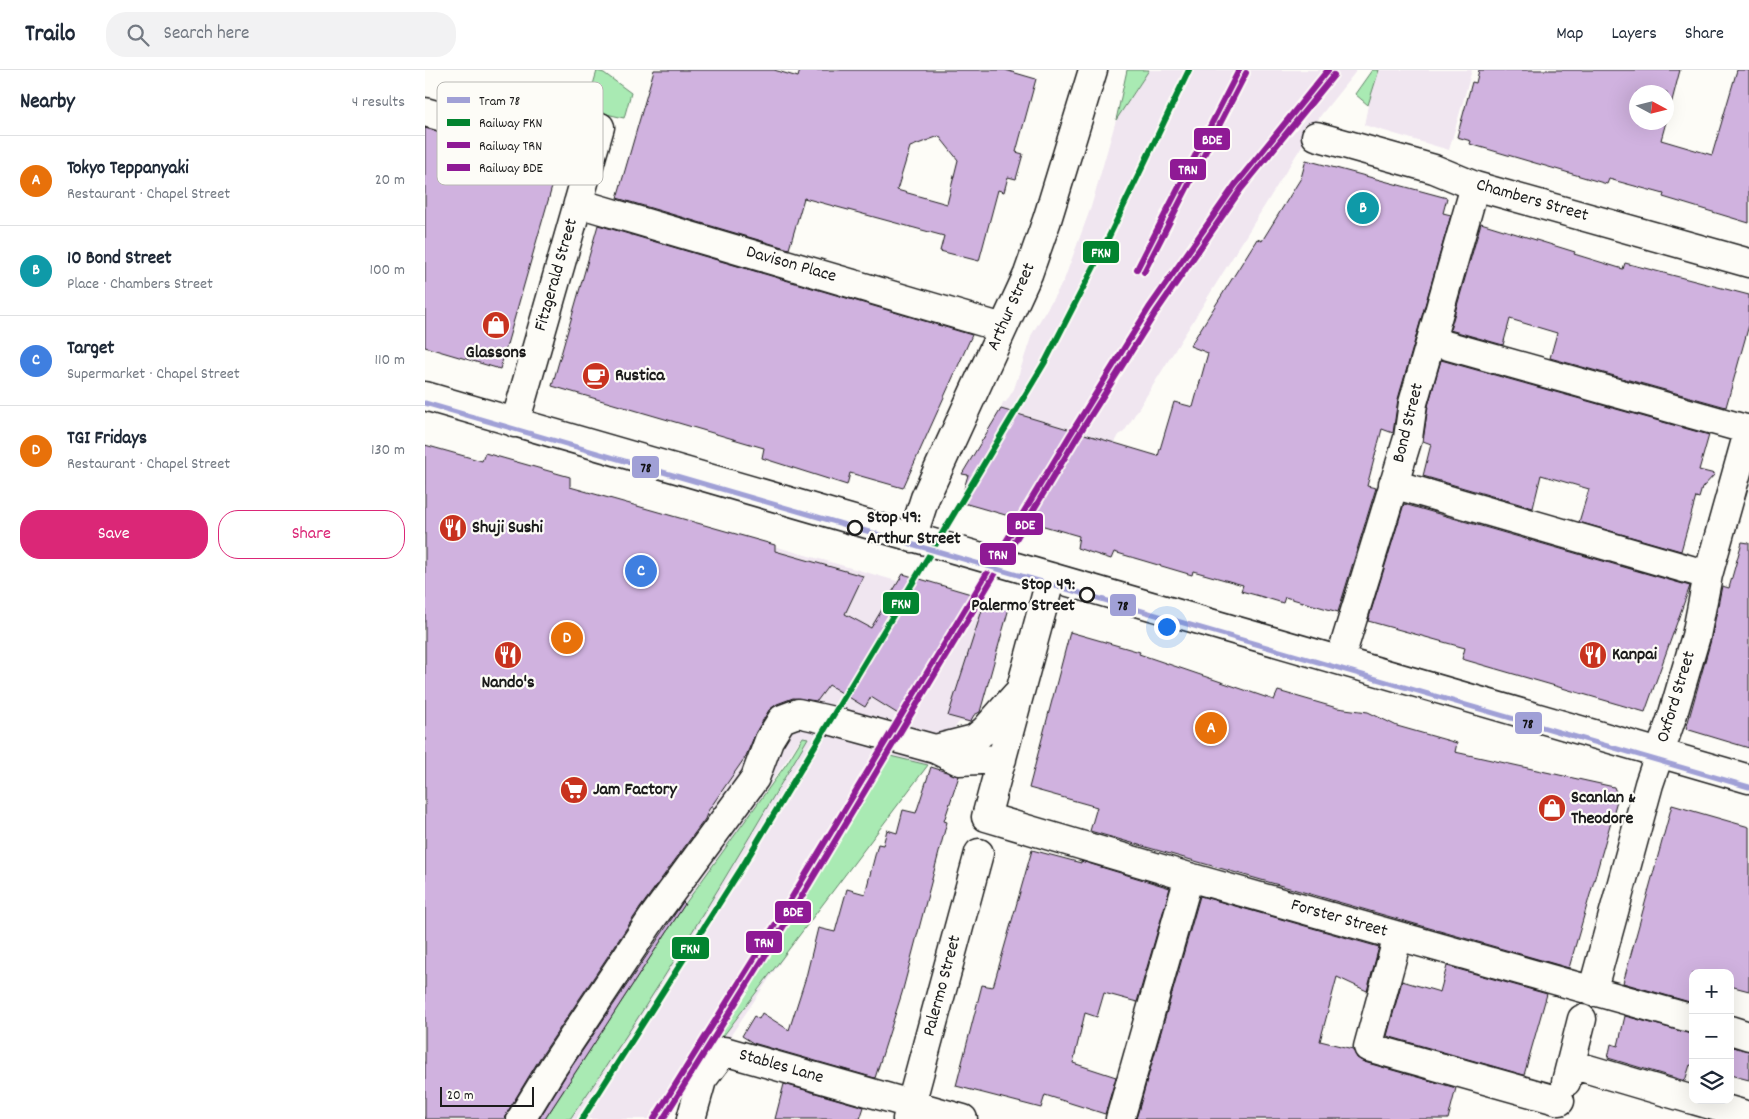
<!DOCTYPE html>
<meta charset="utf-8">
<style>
body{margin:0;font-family:Dekko,sans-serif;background:#f2f2f3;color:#1f2937}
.controls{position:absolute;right:15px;bottom:15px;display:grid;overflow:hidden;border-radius:10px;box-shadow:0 5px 20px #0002}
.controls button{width:45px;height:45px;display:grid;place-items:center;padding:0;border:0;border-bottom:1px solid #e0e1e3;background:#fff;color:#1f2937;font:25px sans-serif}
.compass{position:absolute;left:1204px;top:15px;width:45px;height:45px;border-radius:50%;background:#fff;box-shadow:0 5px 20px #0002;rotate:97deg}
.scale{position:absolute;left:15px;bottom:12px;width:94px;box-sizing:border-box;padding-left:5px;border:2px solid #1c1c1c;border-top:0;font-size:14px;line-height:18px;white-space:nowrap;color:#1c1c1c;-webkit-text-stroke:4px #fdfcf7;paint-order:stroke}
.you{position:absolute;left:741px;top:556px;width:18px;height:18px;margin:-12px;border:4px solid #fff;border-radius:50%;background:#1a73e8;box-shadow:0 0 0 8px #1a73e833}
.badge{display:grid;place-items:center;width:32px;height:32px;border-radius:50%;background:#db2777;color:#fff;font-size:16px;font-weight:700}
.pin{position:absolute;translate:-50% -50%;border:2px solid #fff;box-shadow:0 1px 5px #0006}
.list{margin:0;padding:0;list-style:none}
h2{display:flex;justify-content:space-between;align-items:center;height:65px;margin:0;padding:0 20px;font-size:21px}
h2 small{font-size:16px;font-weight:400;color:#747a83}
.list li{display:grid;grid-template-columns:32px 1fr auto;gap:15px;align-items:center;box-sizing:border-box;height:90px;padding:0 20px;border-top:1px solid #e0e1e3}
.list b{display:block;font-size:19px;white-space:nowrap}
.list p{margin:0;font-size:16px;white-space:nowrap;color:#747a83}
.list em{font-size:16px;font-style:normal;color:#747a83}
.actions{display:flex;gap:10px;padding:15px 20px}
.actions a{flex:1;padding:11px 0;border:1px solid #db2777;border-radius:20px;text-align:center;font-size:18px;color:#db2777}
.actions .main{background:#db2777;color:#fff}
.icon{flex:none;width:28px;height:28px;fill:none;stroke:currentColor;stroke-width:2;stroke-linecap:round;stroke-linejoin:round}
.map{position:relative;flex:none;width:1324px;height:1049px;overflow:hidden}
header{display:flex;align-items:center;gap:30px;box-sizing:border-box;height:70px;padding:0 25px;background:#fff;border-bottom:1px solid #e0e1e3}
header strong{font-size:24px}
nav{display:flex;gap:28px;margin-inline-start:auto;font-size:18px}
.search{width:350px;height:45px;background:#f2f2f3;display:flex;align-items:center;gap:12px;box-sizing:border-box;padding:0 18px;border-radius:20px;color:#747a83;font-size:19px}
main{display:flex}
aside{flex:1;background:#fff}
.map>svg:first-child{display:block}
.built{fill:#f0e6f0}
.green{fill:#a9eab3;stroke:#628368}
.building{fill:#d0b2df;stroke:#1c1c1c;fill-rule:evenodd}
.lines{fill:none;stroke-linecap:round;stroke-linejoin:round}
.minor-casing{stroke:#1c1c1c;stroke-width:31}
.minor{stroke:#fdfcf7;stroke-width:28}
.rail-1-casing{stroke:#fdfcf7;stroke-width:10}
.rail-2-casing{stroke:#fdfcf7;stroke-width:10}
.rail-3-casing{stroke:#fdfcf7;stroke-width:10}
.rail-1{stroke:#028430;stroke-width:6}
.rail-2{stroke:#8f1a95;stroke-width:6}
.rail-3{stroke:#8f1a95;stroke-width:6}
.tram-1-casing{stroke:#fdfcf7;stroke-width:9}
.tram-1{stroke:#a0a0d6;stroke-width:5}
.stop-dot{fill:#fdfcf7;stroke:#1c1c1c;stroke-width:2.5}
.labels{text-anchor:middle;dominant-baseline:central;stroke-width:4.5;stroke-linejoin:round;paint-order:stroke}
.street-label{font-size:18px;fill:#1c1c1c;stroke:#fdfcf7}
.poi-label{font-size:18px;font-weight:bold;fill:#1c1c1c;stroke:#fdfcf7;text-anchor:start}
.stop-label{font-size:18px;font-weight:bold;fill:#1c1c1c;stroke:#fdfcf7;text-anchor:start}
.key{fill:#fdfcf7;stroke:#bab9b5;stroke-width:1}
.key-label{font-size:14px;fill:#1c1c1c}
.line-badge{stroke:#fdfcf7;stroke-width:2}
.badge-label{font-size:14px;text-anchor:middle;font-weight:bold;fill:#fff}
.pale-badge-label{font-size:14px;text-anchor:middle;font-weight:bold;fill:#111}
</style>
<header>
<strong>Trailo</strong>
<div class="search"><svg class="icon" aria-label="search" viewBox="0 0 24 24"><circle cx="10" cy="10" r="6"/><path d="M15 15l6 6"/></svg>Search here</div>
<nav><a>Map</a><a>Layers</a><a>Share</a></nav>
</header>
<main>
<aside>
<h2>Nearby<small>4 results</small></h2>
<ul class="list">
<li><span class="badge" style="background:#e8710a">A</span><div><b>Tokyo Teppanyaki</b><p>Restaurant · Chapel Street</p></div><em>20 m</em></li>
<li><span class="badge" style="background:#0f9aa8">B</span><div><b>10 Bond Street</b><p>Place · Chambers Street</p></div><em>100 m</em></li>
<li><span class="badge" style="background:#3f7fe0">C</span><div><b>Target</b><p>Supermarket · Chapel Street</p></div><em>110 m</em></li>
<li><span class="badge" style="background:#e8710a">D</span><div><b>TGI Fridays</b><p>Restaurant · Chapel Street</p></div><em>130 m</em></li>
</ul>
<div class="actions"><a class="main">Save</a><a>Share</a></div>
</aside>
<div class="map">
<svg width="1324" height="1049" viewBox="0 0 1324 1049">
<rect width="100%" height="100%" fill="#fdfcf7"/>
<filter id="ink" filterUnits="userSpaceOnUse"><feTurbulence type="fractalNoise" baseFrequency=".02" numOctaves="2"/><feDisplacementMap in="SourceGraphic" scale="10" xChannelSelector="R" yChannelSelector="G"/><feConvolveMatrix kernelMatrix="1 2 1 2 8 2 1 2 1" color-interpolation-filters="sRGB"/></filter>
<g filter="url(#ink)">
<path class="built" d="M724,0H932L896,45L699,362L694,365L643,463L535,432L543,406L537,404L576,339L578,332H581L589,319L607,264L639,210L666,137L691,50Z
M954,0H1047L1024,80L939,55L947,15Z
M0,377L581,542L547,652H534L377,860L302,971L295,969L242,1049H145L248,894L382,668L377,667L120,1049H0Z"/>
<path class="green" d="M702,0H724L691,50Z
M947,0H954L943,35L930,24Z
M172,1L179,3L206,23L199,48L168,41L162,35Z
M378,667L383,668C307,797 231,926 145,1049H120L260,834L362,693Z
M465,686L503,695L296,969L291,966Z"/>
<path class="building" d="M229,0H349L373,7L375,0H580L611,9L591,82L598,84L591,109L583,107L579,122L573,120L554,191L515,181L519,166L379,128L364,179L192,128ZM514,66L533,90L522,134L472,120L485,77Z
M1054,0H1255L1242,50V22H1212V52H1241L1236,70L1287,85L1312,0H1324V153L1238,127L1239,124L1184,109L1182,114L1045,74L1046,71L1032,67L1047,12L1051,13Z
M0,58L133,96L75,299L0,277Z
M881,90L1022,128L1018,143L1026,145L973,329L968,363L957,359L942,416L951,418L913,542L860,527L858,533L838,527L816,521L818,515L768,501L767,505L689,482L686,489L652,478L654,466L535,432L543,405L537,404L576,339L733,386L749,332L768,337L783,283L765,276L832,169L837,171L876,108Z
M1056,153L1150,182L1149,184L1198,199L1200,193L1324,225V255L1301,337L1125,288L1132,263L1085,249L1078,275L1025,260Z
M173,155L547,265L478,418L425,403L422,415L337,388L339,378L127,316Z
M1016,290L1284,365L1274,400L1290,404L1277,418L1274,428L1271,427L1256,481L1154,452L1164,419L1116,405L1108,438L998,406L1006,374L998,371L1003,336Z
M0,375L57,391L60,383L145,407V417L350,475V481L438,506L420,544L446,558L478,504L546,524L545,526L555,529L478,647L446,627L440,637L404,615L392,631L368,628L352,634L344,640L331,662L321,686L283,741L280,749L215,838L115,988L83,1041L80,1049H0Z
M979,434L1265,516L1220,642L1037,589L1040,578L943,551Z
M1317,472L1324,473V678L1261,659L1286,570L1297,516L1304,518Z
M560,531L584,538L555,642L549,645L545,652L523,646Z
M645,562L715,582L714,584L849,630L853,621L912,638L943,642L972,656L1032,673L1030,682L1189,717L1193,727L1144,898L665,761L672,737L604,718Z
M506,697L534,706L519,751L522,752L477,923L450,1008L328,973L317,966L329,946L334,949L337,943L364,960L381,907L393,858L410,862L422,819L440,824L453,774L458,775L462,760L472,763L478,740L491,743Z
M1247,735L1324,757V921L1305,916V903H1268V933L1198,913Z
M607,780L656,793V791L745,818L712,932L679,923L672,947L660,943L648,993L691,1007L680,1044L620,1025L616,1038L531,1016L557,915L568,917Z
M775,826L954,877L942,921L912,907L895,971L928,979L932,988L939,992L1031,1018L1023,1049H711Z
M258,832L260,834L120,1049H114L141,1005Z
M1022,896L1122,924L1099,1005L962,966L977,911L1015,922Z
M1200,946L1267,964L1268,996L1265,995L1260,1011L1183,988L1186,974L1193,976Z
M1305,976L1324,981V1010L1305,1005Z
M359,1014L439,1037L435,1049H350Z"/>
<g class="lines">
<defs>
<path id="minor" d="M0,42L166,89
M891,66L1009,99L1050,116L1324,193
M153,133L578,258
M1006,271L1324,360
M0,326L1324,709
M90,353L175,57
M968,414L1283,505
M487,468L500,428L603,204L622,150L668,0
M626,507L561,747L764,807L1268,949
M915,590L983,368L988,333L1050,116
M510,679L549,669L560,660L591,625
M973,866L943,977L1135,1031
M1167,922L1224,714L1248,644L1271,566L1283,505L1324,359
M1305,960L1324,966
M1146,994L1268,1030
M1141,1012L1157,949
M1269,1030L1317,1044
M96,1049L128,997L228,847L330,708L344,670L357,649L373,643L404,650L510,679L534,691L577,689
M266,1049L277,1010L299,981L538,1049
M482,1049L554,783
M695,1049L764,807"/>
</defs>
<use href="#minor" class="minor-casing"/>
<use href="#minor" class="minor"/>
<defs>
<path id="rail-1" d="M157,1049L316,799L620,292L676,183L764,0"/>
<path id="rail-2" d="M712,199L814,0
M229,1049L358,842L645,365L724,238L810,115L903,0"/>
<path id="rail-3" d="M719,202L821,3
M238,1049L365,846L651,369L731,242L816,119L909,5"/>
</defs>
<use href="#rail-1" class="rail-1-casing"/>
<use href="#rail-2" class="rail-2-casing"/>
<use href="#rail-3" class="rail-3-casing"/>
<use href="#rail-1" class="rail-1"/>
<use href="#rail-2" class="rail-2"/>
<use href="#rail-3" class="rail-3"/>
<defs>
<path id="tram-1" d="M0,333L1324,717"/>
</defs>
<use href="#tram-1" class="tram-1-casing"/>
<use href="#tram-1" class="tram-1"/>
</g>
</g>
<defs>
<symbol id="shop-disc" viewBox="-11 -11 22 22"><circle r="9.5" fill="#c8321e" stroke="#fdfcf7"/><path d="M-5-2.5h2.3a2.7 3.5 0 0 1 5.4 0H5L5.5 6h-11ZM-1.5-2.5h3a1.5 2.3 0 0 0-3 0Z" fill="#fff"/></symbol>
<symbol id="cafe-disc" viewBox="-11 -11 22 22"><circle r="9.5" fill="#c8321e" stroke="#fdfcf7"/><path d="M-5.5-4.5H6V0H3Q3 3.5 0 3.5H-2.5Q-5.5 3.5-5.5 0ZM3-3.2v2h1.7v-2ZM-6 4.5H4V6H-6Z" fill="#fff"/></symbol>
<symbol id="restaurant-disc" viewBox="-11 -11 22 22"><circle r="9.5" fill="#c8321e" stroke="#fdfcf7"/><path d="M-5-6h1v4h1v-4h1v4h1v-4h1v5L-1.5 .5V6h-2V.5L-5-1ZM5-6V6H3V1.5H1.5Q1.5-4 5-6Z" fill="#fff"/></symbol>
<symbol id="supermarket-disc" viewBox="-11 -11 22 22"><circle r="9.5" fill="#c8321e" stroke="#fdfcf7"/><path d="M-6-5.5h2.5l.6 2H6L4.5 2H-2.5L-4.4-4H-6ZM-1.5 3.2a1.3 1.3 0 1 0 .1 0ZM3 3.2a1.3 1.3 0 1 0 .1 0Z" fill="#fff"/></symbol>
</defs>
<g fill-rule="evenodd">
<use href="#shop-disc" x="55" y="239" width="32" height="32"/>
<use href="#cafe-disc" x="155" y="290" width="32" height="32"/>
<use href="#restaurant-disc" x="12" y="442" width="32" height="32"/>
<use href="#restaurant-disc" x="67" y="569" width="32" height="32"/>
<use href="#restaurant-disc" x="1152" y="569" width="32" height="32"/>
<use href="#supermarket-disc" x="133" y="704" width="32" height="32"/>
<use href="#shop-disc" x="1111" y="722" width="32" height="32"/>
</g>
<g class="stop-dot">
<circle cx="430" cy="458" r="7"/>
<circle cx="662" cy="525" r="7"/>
</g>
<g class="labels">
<g class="street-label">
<text transform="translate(1107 131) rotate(16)">Chambers Street</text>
<text transform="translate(366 195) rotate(16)">Davison Place</text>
<text transform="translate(132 205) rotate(-74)">Fitzgerald Street</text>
<text transform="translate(587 237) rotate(-66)">Arthur Street</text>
<text transform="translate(984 353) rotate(-76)">Bond Street</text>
<text transform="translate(1252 627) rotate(-73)">Oxford Street</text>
<text transform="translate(914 849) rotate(16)">Forster Street</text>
<text transform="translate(518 916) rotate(-75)">Palermo Street</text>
<text transform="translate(356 997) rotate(16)">Stables Lane</text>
</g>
<g class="poi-label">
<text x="71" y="283" text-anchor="middle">Glassons</text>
<text x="190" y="306">Rustica</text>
<text x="47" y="458">Shuji Sushi</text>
<text x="1187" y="585">Kanpai</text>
<text x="83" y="613" text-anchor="middle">Nando's</text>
<text x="168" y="720">Jam Factory</text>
<text x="1146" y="728">Scanlan &amp;<tspan x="1146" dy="21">Theodore</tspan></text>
</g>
<g class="stop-label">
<text x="442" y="448">Stop 49:<tspan x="442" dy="21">Arthur Street</tspan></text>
<text x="650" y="515" text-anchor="end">Stop 49:<tspan x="650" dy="21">Palermo Street</tspan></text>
</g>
</g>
<rect x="12" y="12" width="166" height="103" rx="8" class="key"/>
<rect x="22" y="27" width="23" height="6" fill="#a0a0d6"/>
<rect x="22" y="49" width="23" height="7" fill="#028430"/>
<rect x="22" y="72" width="23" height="6" fill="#8f1a95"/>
<rect x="22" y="94" width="23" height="7" fill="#8f1a95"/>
<g class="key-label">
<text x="54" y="35">Tram 78</text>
<text x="54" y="57">Railway FKN</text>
<text x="54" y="80">Railway TRN</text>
<text x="54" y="102">Railway BDE</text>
</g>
<g class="line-badge">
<rect x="768" y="57" width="38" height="24" rx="5" fill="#8f1a95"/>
<rect x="744" y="88" width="38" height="23" rx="5" fill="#8f1a95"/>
<rect x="657" y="170" width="38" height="24" rx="5" fill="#028430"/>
<rect x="206" y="385" width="29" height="24" rx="5" fill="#a0a0d6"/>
<rect x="581" y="442" width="38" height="24" rx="5" fill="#8f1a95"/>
<rect x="554" y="472" width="38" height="24" rx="5" fill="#8f1a95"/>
<rect x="457" y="521" width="38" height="24" rx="5" fill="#028430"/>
<rect x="684" y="523" width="28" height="24" rx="5" fill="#a0a0d6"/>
<rect x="1089" y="641" width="29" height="24" rx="5" fill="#a0a0d6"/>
<rect x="349" y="830" width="38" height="24" rx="5" fill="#8f1a95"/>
<rect x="320" y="860" width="38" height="24" rx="5" fill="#8f1a95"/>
<rect x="246" y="866" width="39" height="24" rx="5" fill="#028430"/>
</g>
<g class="badge-label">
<text x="787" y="74">BDE</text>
<text x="763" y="104">TRN</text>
<text x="676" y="187">FKN</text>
<text x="600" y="459">BDE</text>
<text x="573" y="489">TRN</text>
<text x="476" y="538">FKN</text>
<text x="368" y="846">BDE</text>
<text x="339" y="877">TRN</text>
<text x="265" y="883">FKN</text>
</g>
<g class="pale-badge-label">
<text x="221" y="402">78</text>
<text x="698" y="540">78</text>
<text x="1103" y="658">78</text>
</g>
</svg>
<div class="controls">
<button>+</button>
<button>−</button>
<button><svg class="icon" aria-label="layers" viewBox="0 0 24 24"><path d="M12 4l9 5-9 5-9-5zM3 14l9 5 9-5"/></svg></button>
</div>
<svg class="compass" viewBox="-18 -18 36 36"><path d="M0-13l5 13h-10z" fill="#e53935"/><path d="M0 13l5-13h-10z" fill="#747a83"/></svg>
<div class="scale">20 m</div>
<div class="you"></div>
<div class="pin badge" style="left:786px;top:658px;background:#e8710a">A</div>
<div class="pin badge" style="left:938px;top:138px;background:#0f9aa8">B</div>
<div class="pin badge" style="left:216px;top:501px;background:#3f7fe0">C</div>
<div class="pin badge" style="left:142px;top:568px;background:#e8710a">D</div>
</div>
</main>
